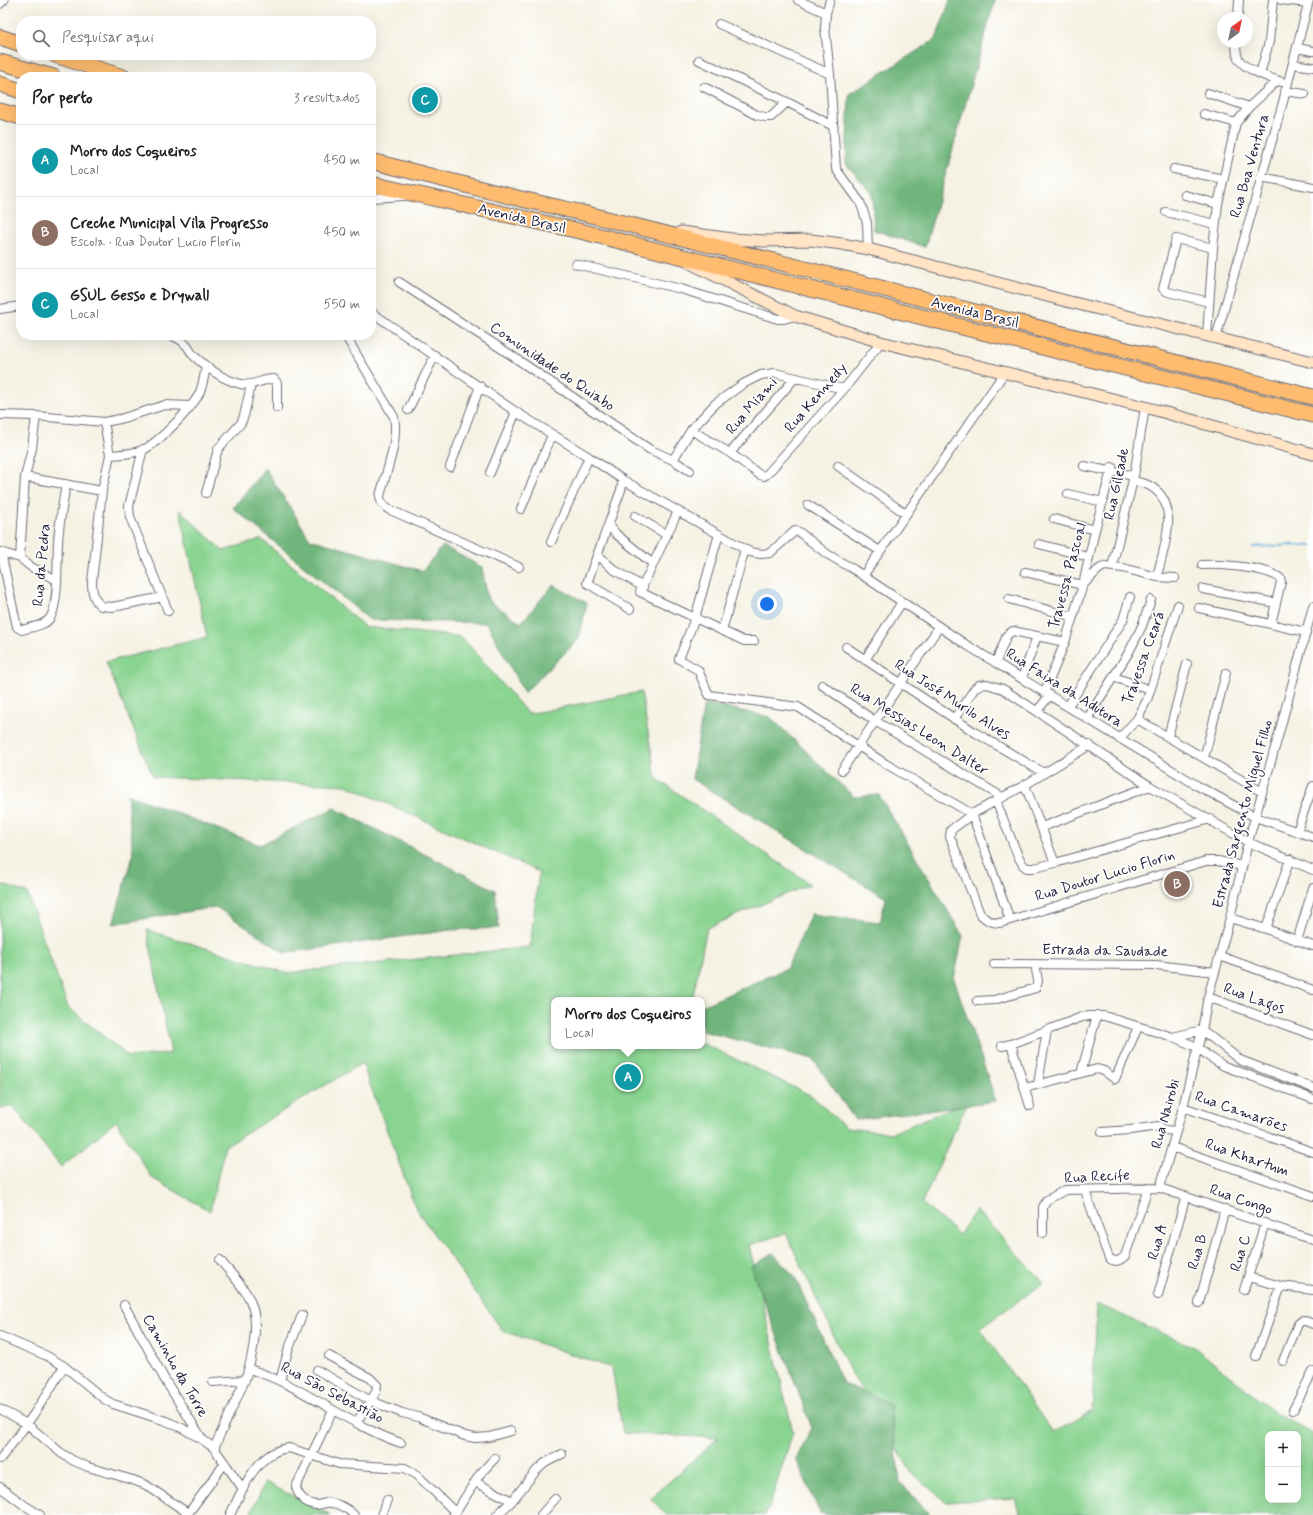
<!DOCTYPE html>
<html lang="pt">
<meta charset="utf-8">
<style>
body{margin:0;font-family:Mynerve,sans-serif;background:#f2f2f2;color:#202124}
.controls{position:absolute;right:12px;bottom:12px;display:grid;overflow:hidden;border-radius:8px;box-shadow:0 4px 16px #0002}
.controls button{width:36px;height:36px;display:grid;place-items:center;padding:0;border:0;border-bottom:1px solid #e0e0e0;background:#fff;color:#202124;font:20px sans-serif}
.compass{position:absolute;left:1217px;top:12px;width:36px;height:36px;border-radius:50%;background:#fff;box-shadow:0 4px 16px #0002;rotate:33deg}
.you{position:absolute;left:767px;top:604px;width:14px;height:14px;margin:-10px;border:3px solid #fff;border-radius:50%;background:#1a73e8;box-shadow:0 0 0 6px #1a73e833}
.badge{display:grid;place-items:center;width:26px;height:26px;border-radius:50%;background:#1f6fb2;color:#fff;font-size:13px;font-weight:700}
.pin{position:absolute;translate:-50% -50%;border:2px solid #fff;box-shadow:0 1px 4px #0006}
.popup{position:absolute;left:551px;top:997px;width:154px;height:52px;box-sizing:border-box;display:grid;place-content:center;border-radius:8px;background:#fff;filter:drop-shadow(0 1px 3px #0005);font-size:13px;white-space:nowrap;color:#757577}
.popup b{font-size:15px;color:#202124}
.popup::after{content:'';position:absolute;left:50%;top:100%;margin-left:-8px;border:8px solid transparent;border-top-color:#fff}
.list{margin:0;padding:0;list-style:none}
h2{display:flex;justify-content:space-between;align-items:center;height:52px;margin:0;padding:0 16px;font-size:17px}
h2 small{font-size:13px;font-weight:400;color:#757577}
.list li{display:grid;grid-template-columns:26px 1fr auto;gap:12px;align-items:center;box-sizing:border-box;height:72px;padding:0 16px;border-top:1px solid #e0e0e0}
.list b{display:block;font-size:15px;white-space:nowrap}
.list p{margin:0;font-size:13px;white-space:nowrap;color:#757577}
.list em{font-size:13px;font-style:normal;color:#757577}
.icon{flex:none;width:22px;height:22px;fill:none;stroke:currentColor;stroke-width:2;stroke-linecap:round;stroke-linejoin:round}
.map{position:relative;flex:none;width:1313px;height:1515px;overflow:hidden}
.search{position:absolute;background:#fff;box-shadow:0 4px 16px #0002;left:16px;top:16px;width:360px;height:44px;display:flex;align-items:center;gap:10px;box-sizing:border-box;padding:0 14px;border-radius:16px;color:#757577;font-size:15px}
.panel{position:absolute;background:#fff;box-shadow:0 4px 16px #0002;left:16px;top:72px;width:360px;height:268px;border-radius:16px}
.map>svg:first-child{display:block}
.green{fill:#8ad491;stroke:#567b66;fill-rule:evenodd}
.forest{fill:#6fb67b;stroke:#486c5b}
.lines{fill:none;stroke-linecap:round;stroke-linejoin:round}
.stream{stroke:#63aedb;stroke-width:2}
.street-casing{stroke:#6c6b76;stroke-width:10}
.secondary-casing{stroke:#6c6b76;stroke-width:13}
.highway-casing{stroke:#6c6b76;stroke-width:17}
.street{stroke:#fff;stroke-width:8}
.secondary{stroke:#ffe4c6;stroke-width:11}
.highway{stroke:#febc70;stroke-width:15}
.labels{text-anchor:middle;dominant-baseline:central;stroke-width:3.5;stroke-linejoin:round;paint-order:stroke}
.street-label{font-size:15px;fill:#22223b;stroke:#fff}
</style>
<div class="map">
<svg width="1313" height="1515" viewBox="0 0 1313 1515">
<rect width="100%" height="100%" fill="#fff"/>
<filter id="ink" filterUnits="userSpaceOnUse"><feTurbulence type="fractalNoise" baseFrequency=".025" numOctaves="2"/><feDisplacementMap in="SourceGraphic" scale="8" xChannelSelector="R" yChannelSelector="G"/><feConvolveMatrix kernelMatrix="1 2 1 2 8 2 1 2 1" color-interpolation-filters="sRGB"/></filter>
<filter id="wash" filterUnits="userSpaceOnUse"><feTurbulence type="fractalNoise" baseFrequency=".012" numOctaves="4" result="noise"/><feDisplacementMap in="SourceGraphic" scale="16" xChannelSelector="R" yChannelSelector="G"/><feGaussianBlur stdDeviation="0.9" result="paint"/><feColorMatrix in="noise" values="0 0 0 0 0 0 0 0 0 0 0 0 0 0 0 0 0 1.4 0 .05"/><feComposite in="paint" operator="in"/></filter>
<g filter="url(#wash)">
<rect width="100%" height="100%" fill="#f5f2e3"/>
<path class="green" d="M180,510L223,551L261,539L365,627L462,637L528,714L641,692L656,778L810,884L707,928L692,1000H554V1046H702V1043L812,1096L846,1128L892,1133L968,1101L922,1203L959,1235L976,1210L1044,1283L980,1328L1053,1433L1092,1411L1097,1304L1194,1347L1273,1411L1313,1434V1515H1020L1015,1498L947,1502L913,1475L849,1369L786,1233L749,1245L793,1432L769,1508L765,1515H666L651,1498L718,1438L623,1433L612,1368L503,1331L416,1209L362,1063L225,1146L210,1211L152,1178L116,1121L61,1167L13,1106L0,1108V884L27,893L68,1007L129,1057L171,1053L147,930L287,973L530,947L539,872L346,785L153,777L106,662L207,637ZM1268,1434H1298V1500H1268Z
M265,1482L331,1515H250Z"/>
<path class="forest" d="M950,0H995L925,247L874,230L872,193L846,164L849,94L936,39Z
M265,468L310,539L422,571L443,546L482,567L488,600L521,623L553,585L587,603L579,639L524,693L487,623L370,620L233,508Z
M704,703L770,717L854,797L879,795L963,936L954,979L996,1101L855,1120L813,1059L702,1031V1006L787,968L811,914L880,922L886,898L692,779Z
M127,794L260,845L334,808L495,890L499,928L451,930L285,953L216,907L113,924L133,855Z
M773,1253L795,1277L843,1383L890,1404L900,1482L930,1515H830L820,1513L796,1459L812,1428L751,1267Z"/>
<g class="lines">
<path class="stream" d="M1253,547L1292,545L1313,546"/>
</g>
</g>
<g filter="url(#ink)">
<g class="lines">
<defs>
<path id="street" d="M798,0L826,13
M830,0L826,13L825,28L830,74L836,169L860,202L863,210L867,223L868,249
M1281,0L1308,3
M0,4L4,0
M1238,18L1239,0
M719,24L830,74
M1236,42C1236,47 1236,53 1238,58C1243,69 1270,78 1282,82
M1297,48L1313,51
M699,60L787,102L833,126
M1293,64L1313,67
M1260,74L1269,42L1273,0
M704,87L757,115L765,117H771L787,102
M1285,91L1305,94
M1208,93L1249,107
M1204,114L1236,123
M1174,169L1224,179
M1261,177L1313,187
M1185,195L1218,204
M371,198L404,196
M1166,212L1215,224
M576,264L681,289L778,319H784L795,316
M399,282L508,353L649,449L673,460L690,471
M1209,302L1168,292L1163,289L1176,239L1213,248
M0,309L21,306
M371,312L516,412L589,457L623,480L621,490L587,583L630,609
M170,335C174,337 181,339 184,343C188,346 190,351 193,355C206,367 223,380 241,384C254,387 263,378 274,379L277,383V408
M345,335L394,417C399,441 386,472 380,496C380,502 383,505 388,509L519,567
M1207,336L1213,248L1218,204L1236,123L1249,107L1277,81
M1216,338L1283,102L1309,0
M408,410L435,355
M0,415L36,416L104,422L120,419L165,405L191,406
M104,422L110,455L102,491L92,582C92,591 93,600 101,606L112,607L163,597
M691,430L715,404L743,384L761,375L775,373L844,389
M143,449L129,506L130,517L168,611
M730,453L795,378
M110,455C120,454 133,454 143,450C158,443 192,408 199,394C203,386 204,376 206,367
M673,460L691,430L730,453L760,475L764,476L767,474L844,389L881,342
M838,466L906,514
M1084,466L1134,476
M450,467L480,386
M490,473L516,412
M25,477L102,491
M623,480L750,552L761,554L770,553L795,531L799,532L827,554L853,569L965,644L1198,786L1255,817L1313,837
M1133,481C1138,482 1144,483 1148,485C1183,502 1163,549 1157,577
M206,493L218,449L241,423L244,416L251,385
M1068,494L1103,502
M808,505L880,551
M521,509L552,435
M678,511L640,592L744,641H754
M635,516L667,535
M1054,519L1095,530
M609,525L616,534L653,564
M719,534L695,618L679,659L698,670L709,695L798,707L886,764L972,814L1010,920
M551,542L589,457
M1039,544L1088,557
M0,552L20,558L31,567L57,580
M1,552L17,627L22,630C31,627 45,626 50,618C59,605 57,559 58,542C59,523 63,503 66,484
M598,555L613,569L643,587
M20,558L25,477L32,448L36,416
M1202,565C1221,564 1265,567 1280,578L1281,582L1271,624
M1112,567L1134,476L1145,407
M1025,572L1083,585L1098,570L1104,566L1123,568L1157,577L1175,578
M863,576L1005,372
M1203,589L1276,603
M1009,599L1073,617
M1199,608L1306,632
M722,631L745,549
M846,647L976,733L1044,773
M865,660L902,602
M996,662L1007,635L1013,631L1065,642
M1114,677L1150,690
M1022,678L1037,636
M822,685L875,721L1002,797
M1045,691L1065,642L1083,585L1095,530L1112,467
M1068,706L1123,620L1130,597
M1037,711L1050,695
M954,719L975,688L979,685L987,684L1003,689L1150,786L1248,842L1313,870
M1087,719L1129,652L1142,626L1151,600
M1137,719L1262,792
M1168,737L1187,664
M1119,739L1137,719L1147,700L1178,605
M1090,745L1025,785L972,814L951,830L950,837L953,844L980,914C986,920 991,923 1000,923L1206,861H1218L1242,866
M1204,758L1226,673
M842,770L939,627
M1025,785L1055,863
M996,801L1018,856L1023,865L1027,868H1034L1055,863L1210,819
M1042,827L1150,786
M1297,831L1313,786
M1230,918L1266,929L1313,946
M1266,929L1290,859
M1297,941L1313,888
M1220,956L1313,990
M994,964L1156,965L1215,972
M1208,997L1313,1035
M977,1001L994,1000L1036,988L1038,981L1035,964
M1173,1037L1202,1030L1240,1060L1313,1088
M1011,1044L1030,1106
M1002,1046L1011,1044L1082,1017L1089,1016H1104L1173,1037L1197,1047L1208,1056L1224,1066L1313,1099
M1081,1073L1097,1015
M1038,1084L1047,1030
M1025,1088L1097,1069L1104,1071L1115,1079L1138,1027
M1183,1107L1313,1152
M1102,1132L1130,1130L1159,1126L1165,1130L1176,1131
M1172,1147L1313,1196
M1160,1188L1183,1107L1202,1030L1208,997L1230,918L1248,842L1278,737L1313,606
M1085,1190L1096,1223L1109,1258C1115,1263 1120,1261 1125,1256L1148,1188
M1043,1233V1207L1047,1200L1065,1190L1160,1188L1313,1240
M1248,1277L1281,1286L1313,1290
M1244,1290L1265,1223
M1158,1295L1186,1196
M1199,1303L1225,1209
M124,1305L165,1380L201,1437
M0,1336L47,1356L64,1366L104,1399L113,1404L166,1421L182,1428L203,1440L214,1448L243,1489
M329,1356L370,1378L377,1385L376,1392L356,1423
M1256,1356L1281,1286
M1283,1361L1298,1324L1303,1320L1313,1324
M249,1369C303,1385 347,1425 401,1443
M317,1370L371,1401L402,1413L418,1417L465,1436L475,1438L489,1437L511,1431
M280,1381L288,1351L302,1315
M213,1382L245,1380
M0,1409L27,1424L61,1453L74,1461L88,1467L133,1480L146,1485L188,1513
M333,1410L296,1487C298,1496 306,1504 316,1505C321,1505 326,1502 331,1503C340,1504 348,1509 354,1515
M1293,1410L1313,1371
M214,1448L245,1380C252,1359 260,1325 251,1303C245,1287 230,1273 220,1260
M0,1459C24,1430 45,1399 64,1366
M475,1482L512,1501
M0,1487L24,1505L40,1515
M187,1515L225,1463
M230,1515C242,1490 257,1451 289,1448L339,1464L405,1468L417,1475L455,1512
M381,1515L387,1500
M454,1515L480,1474L495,1458
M497,1515L512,1501L536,1471L545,1463L562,1454
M541,1515L555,1499"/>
<path id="secondary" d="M681,232L732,239L765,241L811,240L842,244L868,249L1062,300L1313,362
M690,263L795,316L881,342L1145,407L1313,454"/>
<path id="highway" d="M0,37L21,44
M55,55L123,77
M0,62L53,77
M0,84L21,91
M0,111L21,117
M371,161L517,198L587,214L1313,397
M371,184L584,232L1313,415"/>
</defs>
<use href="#street" class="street-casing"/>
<use href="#secondary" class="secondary-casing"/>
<use href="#highway" class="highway-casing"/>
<use href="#street" class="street"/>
<use href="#secondary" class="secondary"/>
<use href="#highway" class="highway"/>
</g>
</g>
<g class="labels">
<g class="street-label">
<text transform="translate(1250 166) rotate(-74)">Rua Boa Ventura</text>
<text transform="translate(522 219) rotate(13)">Avenida Brasil</text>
<text transform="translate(975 313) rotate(14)">Avenida Brasil</text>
<text transform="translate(552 367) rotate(34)">Comunidade do Quiabo</text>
<text transform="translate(816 398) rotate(-49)">Rua Kennedy</text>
<text transform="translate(752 406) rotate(-49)">Rua Miami</text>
<text transform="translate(1117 484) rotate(-78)">Rua Gileade</text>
<text transform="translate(42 565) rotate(-85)">Rua da Pedra</text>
<text transform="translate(1068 576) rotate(-75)">Travessa Pascoal</text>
<text transform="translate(1144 658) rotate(-70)">Travessa Ceará</text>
<text transform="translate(1064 688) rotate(32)">Rua Faixa da Adutora</text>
<text transform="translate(952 700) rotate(33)">Rua José Murilo Alves</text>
<text transform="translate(919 730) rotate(32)">Rua Messias Leon Dalter</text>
<text transform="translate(1243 814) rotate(-75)">Estrada Sargento Miguel Filho</text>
<text transform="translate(1105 876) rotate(-17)">Rua Doutor Lucio Florin</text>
<text transform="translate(1105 951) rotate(1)">Estrada da Saudade</text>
<text transform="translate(1254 999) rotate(20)">Rua Lagos</text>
<text transform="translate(1241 1112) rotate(19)">Rua Camarões</text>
<text transform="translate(1166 1114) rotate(-75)">Rua Nairobi</text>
<text transform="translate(1247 1158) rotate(19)">Rua Khartum</text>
<text transform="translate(1097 1177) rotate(-3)">Rua Recife</text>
<text transform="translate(1241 1200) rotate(19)">Rua Congo</text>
<text transform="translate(1158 1242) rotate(-74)">Rua A</text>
<text transform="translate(1198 1252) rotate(-74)">Rua B</text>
<text transform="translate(1241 1253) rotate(-73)">Rua C</text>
<text transform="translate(175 1366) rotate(60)">Caminho da Torre</text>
<text transform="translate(332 1393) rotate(28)">Rua São Sebastião</text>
</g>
</g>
</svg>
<div class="controls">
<button>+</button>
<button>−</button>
</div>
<svg class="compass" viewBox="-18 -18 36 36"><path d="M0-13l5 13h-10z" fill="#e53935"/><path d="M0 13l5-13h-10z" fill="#757577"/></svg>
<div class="you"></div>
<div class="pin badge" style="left:628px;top:1077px;background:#0f9aa8">A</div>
<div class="popup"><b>Morro dos Coqueiros</b>Local</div>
<div class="pin badge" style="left:1177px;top:884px;background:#8d6e63">B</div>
<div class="pin badge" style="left:425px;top:100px;background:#0f9aa8">C</div>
<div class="search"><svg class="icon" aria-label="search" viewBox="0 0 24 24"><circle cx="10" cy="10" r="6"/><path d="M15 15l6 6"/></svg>Pesquisar aqui</div>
<section class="panel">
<h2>Por perto<small>3 resultados</small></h2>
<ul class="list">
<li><span class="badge" style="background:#0f9aa8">A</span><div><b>Morro dos Coqueiros</b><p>Local</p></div><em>450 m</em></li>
<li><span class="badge" style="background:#8d6e63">B</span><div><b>Creche Municipal Vila Progresso</b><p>Escola · Rua Doutor Lucio Florin</p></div><em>450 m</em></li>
<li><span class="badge" style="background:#0f9aa8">C</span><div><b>GSUL Gesso e Drywall</b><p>Local</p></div><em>550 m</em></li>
</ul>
</section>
</div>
